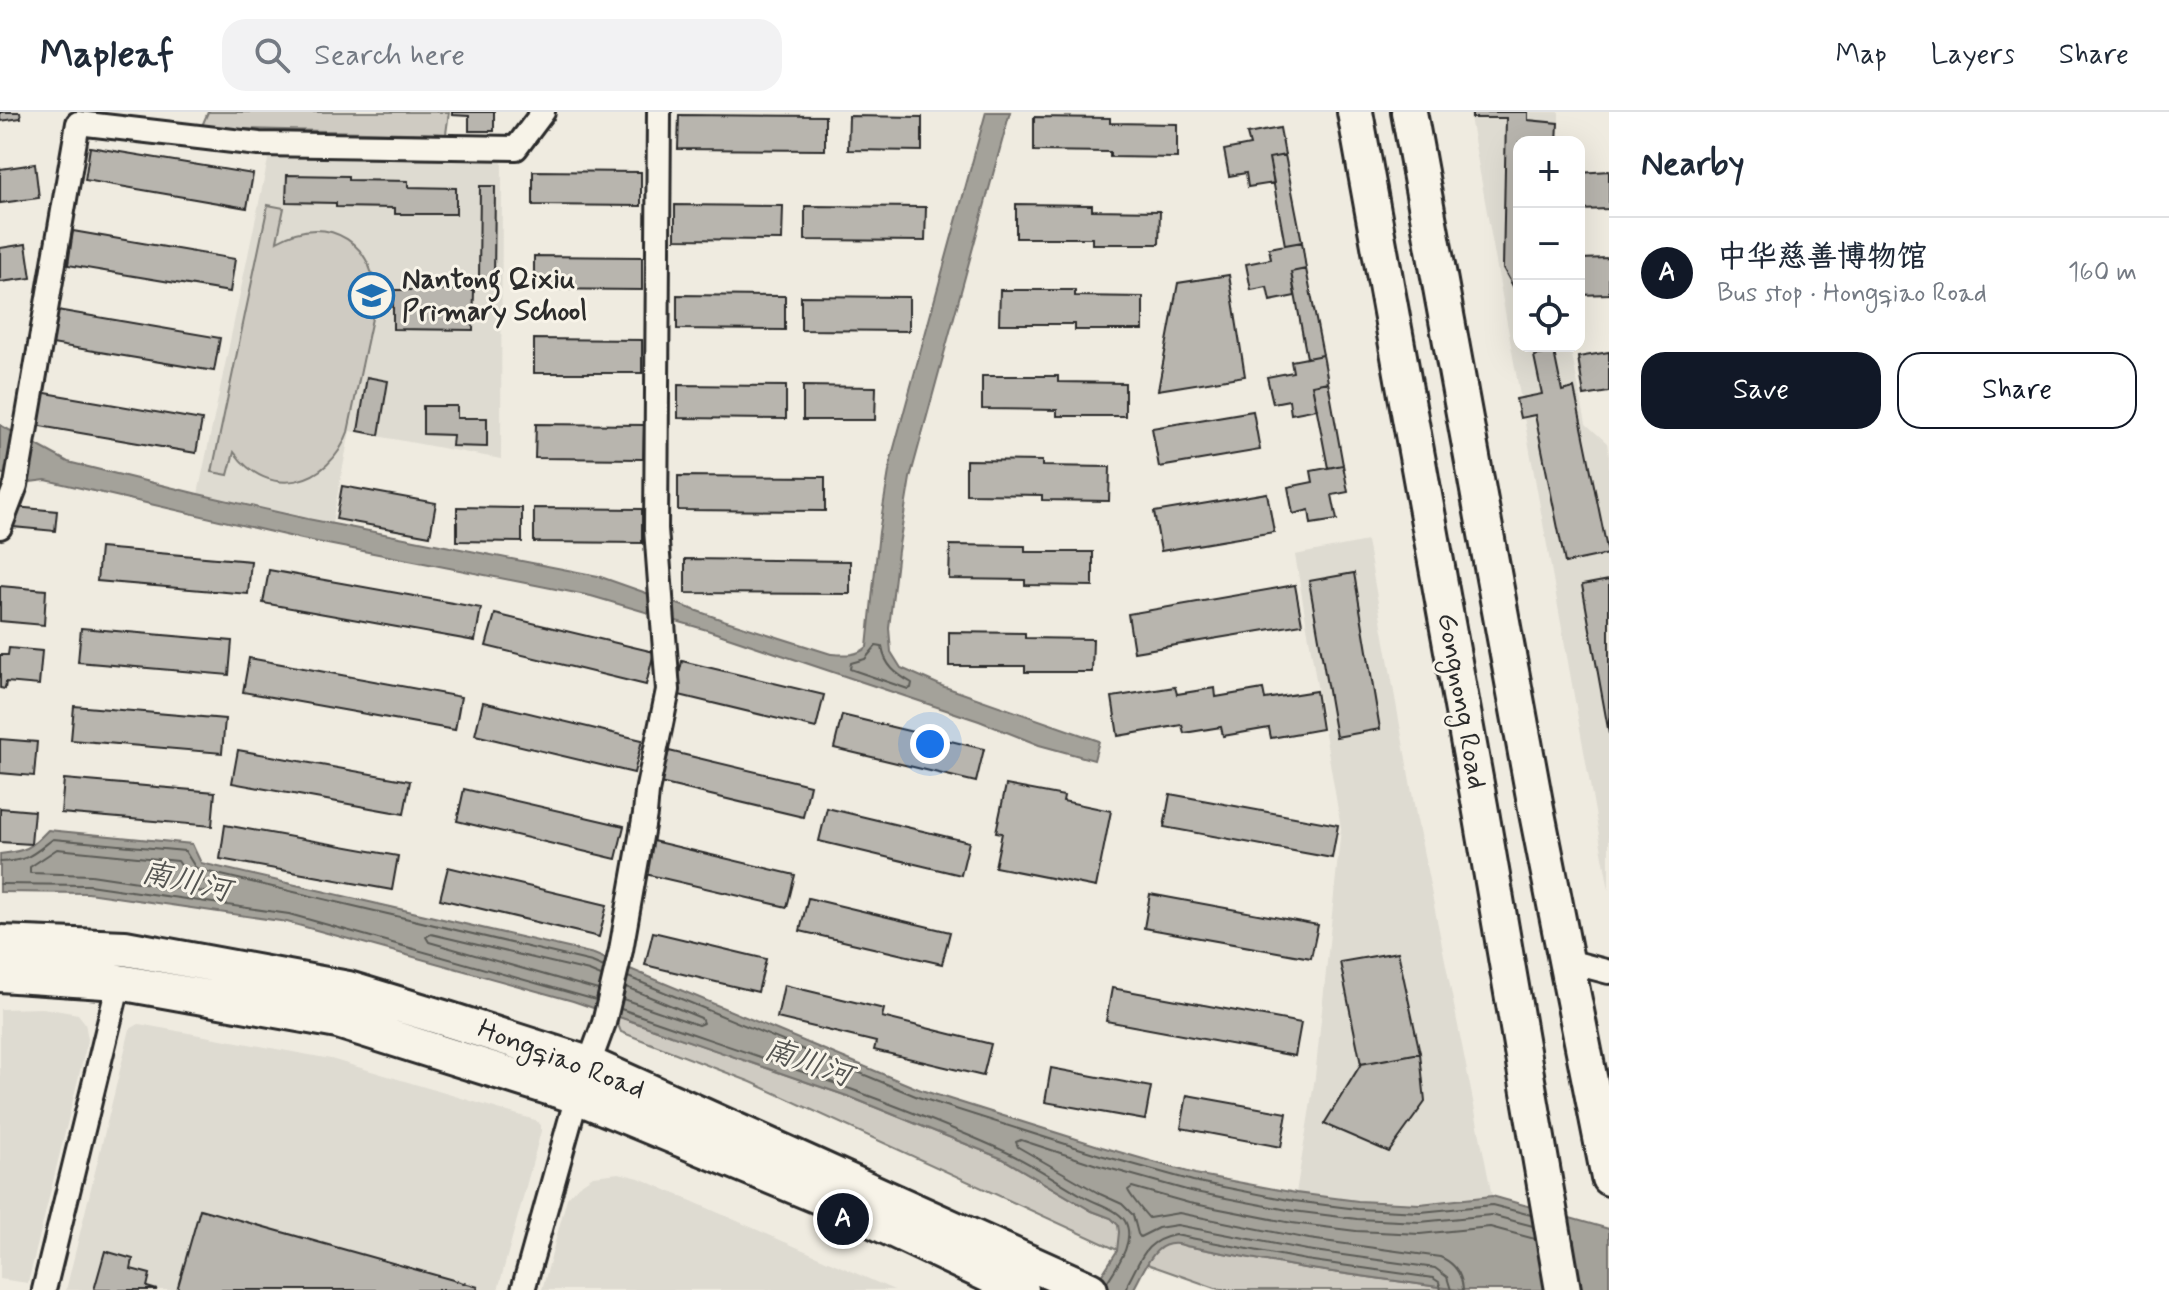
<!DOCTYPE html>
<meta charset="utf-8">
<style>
body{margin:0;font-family:Mynerve,"LXGW WenKai TC",sans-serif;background:#f2f2f3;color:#1f2937}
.controls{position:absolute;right:24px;top:24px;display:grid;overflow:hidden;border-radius:16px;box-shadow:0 8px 32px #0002}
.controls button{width:72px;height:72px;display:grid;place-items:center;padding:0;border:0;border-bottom:2px solid #e0e1e3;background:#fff;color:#1f2937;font:40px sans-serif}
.you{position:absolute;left:930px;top:632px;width:28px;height:28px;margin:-20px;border:6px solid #fff;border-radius:50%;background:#1a73e8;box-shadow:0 0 0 12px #1a73e833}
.badge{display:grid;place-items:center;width:52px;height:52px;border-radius:50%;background:#111827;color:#fff;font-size:26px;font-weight:700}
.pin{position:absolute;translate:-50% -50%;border:4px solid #fff;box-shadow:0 2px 8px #0006}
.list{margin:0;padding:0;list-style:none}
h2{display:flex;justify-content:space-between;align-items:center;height:104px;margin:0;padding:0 32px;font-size:34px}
h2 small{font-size:26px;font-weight:400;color:#747a83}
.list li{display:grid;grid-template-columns:52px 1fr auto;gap:24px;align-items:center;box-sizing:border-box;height:112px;padding:0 32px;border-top:2px solid #e0e1e3}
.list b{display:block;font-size:30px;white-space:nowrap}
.list p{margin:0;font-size:26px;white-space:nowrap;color:#747a83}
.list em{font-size:26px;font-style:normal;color:#747a83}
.actions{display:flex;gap:16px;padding:24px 32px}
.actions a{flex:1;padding:18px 0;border:2px solid #111827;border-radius:24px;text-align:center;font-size:28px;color:#111827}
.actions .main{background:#111827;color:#fff}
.icon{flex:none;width:44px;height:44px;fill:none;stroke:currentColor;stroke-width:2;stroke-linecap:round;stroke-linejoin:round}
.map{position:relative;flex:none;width:1609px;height:1178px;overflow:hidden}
header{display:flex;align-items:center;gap:48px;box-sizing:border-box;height:112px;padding:0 40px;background:#fff;border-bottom:2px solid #e0e1e3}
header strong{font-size:38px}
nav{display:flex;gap:44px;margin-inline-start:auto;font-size:28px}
.search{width:560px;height:72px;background:#f2f2f3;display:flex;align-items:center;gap:20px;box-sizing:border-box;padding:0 28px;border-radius:24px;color:#747a83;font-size:30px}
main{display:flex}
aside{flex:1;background:#fff}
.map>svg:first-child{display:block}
.built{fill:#dedbd1}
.green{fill:#cfcbc2;stroke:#7d7b76;stroke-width:2}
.water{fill:#a4a29a;stroke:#74726e;stroke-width:2}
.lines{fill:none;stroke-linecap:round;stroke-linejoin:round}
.shore{stroke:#5b5b57;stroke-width:2}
.building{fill:#b8b5ae;stroke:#2b2b2b;stroke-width:2}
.street-casing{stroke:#2b2b2b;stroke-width:28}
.primary-casing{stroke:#2b2b2b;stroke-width:40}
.street{stroke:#f7f3e8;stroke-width:22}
.primary{stroke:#f7f3e8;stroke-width:34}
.labels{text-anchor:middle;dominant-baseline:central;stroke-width:6;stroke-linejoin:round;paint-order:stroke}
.poi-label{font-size:28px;font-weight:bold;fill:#2b2b2b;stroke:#f7f3e8;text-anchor:start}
.street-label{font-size:28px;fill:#2b2b2b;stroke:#f7f3e8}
.water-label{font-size:30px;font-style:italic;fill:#555552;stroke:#f7f3e8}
</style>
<header>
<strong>Mapleaf</strong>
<div class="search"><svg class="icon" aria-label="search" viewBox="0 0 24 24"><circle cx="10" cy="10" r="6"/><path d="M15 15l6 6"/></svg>Search here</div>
<nav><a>Map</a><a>Layers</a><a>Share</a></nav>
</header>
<main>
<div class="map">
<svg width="1609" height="1178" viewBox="0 0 1609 1178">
<rect width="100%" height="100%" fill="#efebe0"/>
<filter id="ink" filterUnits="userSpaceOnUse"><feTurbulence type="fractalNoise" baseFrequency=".0125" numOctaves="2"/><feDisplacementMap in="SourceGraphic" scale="16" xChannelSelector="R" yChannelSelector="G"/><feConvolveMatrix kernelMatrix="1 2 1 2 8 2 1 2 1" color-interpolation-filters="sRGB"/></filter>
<g filter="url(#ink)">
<path class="built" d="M1469,0H1559V30H1519V234H1570L1586,312L1607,331L1609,343V778Z
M269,43L502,49L501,347L350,319L332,411L198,382Z
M1367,429L1416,703L1492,1084L1420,1092L1358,1089L1296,1081L1315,965L1341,716L1295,443Z
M43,896L78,902L85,911L88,927L28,1171L0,1167V897Z
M139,912L331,947L535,1008L541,1013V1019L498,1178H66L130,917Z
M619,1061L639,1066L894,1178H542L567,1086L578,1074L593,1064Z"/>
<path class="green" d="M208,0H449L446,22L201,16Z
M268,93L284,96L277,129C329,99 379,133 375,192L348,320C329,374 268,389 234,340L228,363L212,360Z
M614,903L850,985L1003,1047L1092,1099L1186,1134L1304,1156L1460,1178H1221L1150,1153L751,970L621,920Z"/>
<path class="water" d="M986,0H1010L910,366L898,439L889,516L891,540L901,556L942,574L1099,629L1094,648L1039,633L979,609L707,518L591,484L302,427L46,368L30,370L0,361V313L68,350L198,382L308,407L598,464L720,507L831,542C845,543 857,544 867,535L879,420L891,347Z
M48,718L192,732L201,751L594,842L921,978L1102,1035L1195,1062L1296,1081L1358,1089L1420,1092L1492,1084L1609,1117V1178H1460L1304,1156L1186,1134C1154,1123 1146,1156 1133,1178H1092L1117,1139L1119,1120L1118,1113L1111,1106L1092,1099L1003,1047L850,985L573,889L287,810L88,781L0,780V742C26,739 30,737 48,718Z"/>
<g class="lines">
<path class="shore" d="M876,534L882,535C885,554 896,562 912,571L911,576L908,577L850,557L851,551L865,547Z
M57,737L178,749L187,762L194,767L226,775L228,780L224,783L91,763L30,761V755Z
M0,750C28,749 32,743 53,727L185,739L195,755L200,758L592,850L604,855
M0,772L89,773L289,802L596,888
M628,865L918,985L1100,1043L1193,1069L1294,1089L1357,1097L1421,1100L1492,1093L1531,1103
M598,878L429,830L426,825L431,822L589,859L601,864
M623,887L698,913L703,911L701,906L626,875
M621,897C749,942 880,983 1004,1039C1031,1051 1057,1069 1083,1084C1096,1092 1117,1096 1125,1109C1136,1129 1117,1154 1107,1170
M1127,1178L1128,1171C1142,1146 1144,1129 1175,1123L1306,1148L1433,1166L1439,1170L1441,1178
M1451,1178L1447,1165L1435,1156L1307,1138L1177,1113L1158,1116L1140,1125L1138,1122L1133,1103L1122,1092L1100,1082L1018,1035L1016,1030L1021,1028L1097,1053L1190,1079L1293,1099L1357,1107L1420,1110L1491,1103L1533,1114
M1463,1178C1462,1162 1455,1151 1440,1145L1309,1127L1179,1101L1149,1106C1145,1102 1129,1082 1128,1078L1132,1075L1189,1091L1292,1111L1356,1119L1420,1122L1490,1115L1535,1127"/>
</g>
<path class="building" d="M0,0H20L21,6L0,9Z
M452,0H494V19H469V4L452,3Z
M1472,0H1528V8L1558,11L1557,30H1519V185L1503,156L1506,6H1472Z
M679,3L825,4V38L678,37Z
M849,4L922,5V39L848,38Z
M1034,5L1110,6V11L1177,12V46L1110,45V40L1034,39Z
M1280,16L1285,43L1269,46L1274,71L1248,75L1246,61L1229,64L1224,38L1250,33L1247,22Z
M90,35L253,62L247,96L85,68Z
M1285,43L1302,130L1285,133L1269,46Z
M35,52L39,86L0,91V57Z
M533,59L641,60V94L533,93Z
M1609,59V97L1579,98V61Z
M287,63L348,64V68L408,69V75L456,76V102H395V96L336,95V91L286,90Z
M480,74H495L494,168L479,167Z
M1016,92L1092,93V98L1160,99L1159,132H1092V126H1016Z
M675,93L783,94L782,128L675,127Z
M805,94L926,95L925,129L805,128Z
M73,119L235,147L230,180L68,153Z
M1302,130L1306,157L1291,160L1295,184L1270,189L1267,175L1251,178L1246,152L1271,147L1269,136Z
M26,132L31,166L0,170V136Z
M534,144L642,145V178L534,177Z
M1609,146V182L1579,183V147Z
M1306,157L1323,243L1307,246L1291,160Z
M1229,163L1245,264L1158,278L1178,171Z
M393,178H474L473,218L393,217Z
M1000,178H1075V184L1143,185V218H1075V212H999Z
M677,183L785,184V218L677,217Z
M801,184L909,185V219L801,218Z
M57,198L220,226L214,259L52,232Z
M534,227L642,228V261H534Z
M1554,240L1562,279L1574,276L1608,442L1565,451L1535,303L1520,306L1516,287L1542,282L1534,244Z
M1609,240V280L1584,284L1578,245Z
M1323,243L1328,270L1312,273L1317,297L1291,302L1289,288L1273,291L1267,265L1293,260L1291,249Z
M982,264H1058V270L1125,271V304H1057V298L982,297Z
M367,265L388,269L379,323L358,319Z
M1328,270L1343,353L1328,356L1312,273Z
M678,273L786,274V307L678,306Z
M803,274L876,275L875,308H803Z
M40,280L202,308L196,341L34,313Z
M423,294H457V306H487V335L452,334L453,323L423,322Z
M1253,299L1260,338L1159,355L1152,316Z
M536,312L644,313L643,347L535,346Z
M966,348L1042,349V354L1110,355L1109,389L1042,388V383L966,382Z
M1343,353L1348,380L1332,383L1337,408L1311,412L1309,398L1293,402L1288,375L1313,370L1311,359Z
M678,364L825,365V399L678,398Z
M342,374L436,391L430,424L336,407Z
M1267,381L1274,420L1161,439L1154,400Z
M15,395L57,399L55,419L13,415Z
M457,395L522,396V430L457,429Z
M534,396L642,397V431L534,430Z
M950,433L1025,434V440H1093V474L1025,473V468L949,467Z
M100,436L251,449L248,482L97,469Z
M685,447L850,449V482L685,481Z
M269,458L481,496L475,529L263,491Z
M1354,461L1380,617L1336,625L1309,469Z
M1609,468V622L1582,473Z
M1295,473L1302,512L1134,540L1128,502Z
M0,474L46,478L44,513L0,509Z
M495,502L654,540L646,573L486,534Z
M81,516L232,529L229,563L78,550Z
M949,520L1025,521V526L1093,527L1092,560H1025V554H949Z
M9,536L42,539L39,573L6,570L5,577L0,576V543H8Z
M249,546L461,585L455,618L243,580Z
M682,549L824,583L816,616L675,582Z
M1175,575L1177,582L1215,576L1216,585L1263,577L1265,587L1316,579L1322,617L1271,626L1269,616L1223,624L1221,615L1184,621L1182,613L1118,624L1112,585Z
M483,590L642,628L634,661L475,623Z
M74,594L225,607L222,641L71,628Z
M842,603L984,637L976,670L834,636Z
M0,627L37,630L34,664L0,661Z
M238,638L410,669L404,702L232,671Z
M669,639L810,673L803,705L660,671Z
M64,667L215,680L212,714L61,701Z
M1006,673L1064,684L1063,689L1111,699L1096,775L995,755L1002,721L996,720Z
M464,677L624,714L616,747L457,709Z
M1170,682L1338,713L1332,746L1164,715Z
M0,696L34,699L31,732L0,730Z
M827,696L969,730L961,763L819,729Z
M225,713L398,744L392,778L220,747Z
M653,729L795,763L787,795L645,762Z
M448,755L607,793L599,825L440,787Z
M1150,782L1318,813L1311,846L1144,816Z
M808,786L950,820L942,852L800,819Z
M653,820L766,847L758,880L645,853Z
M1398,840L1420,941L1361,952L1340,850Z
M784,873L884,897L882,905L991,932L983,964L874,938L876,930L777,906Z
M1112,876L1301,911L1295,944L1106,909Z
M1420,941L1425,990L1389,1040L1324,1012L1361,952Z
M1051,956L1151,975L1145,1008L1045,990Z
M1187,983L1287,1001L1281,1035L1181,1016Z
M200,1097L478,1175L477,1178H177Z
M105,1139L133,1147L131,1157L150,1162L147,1175L157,1178H94Z"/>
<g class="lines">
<defs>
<path id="street" d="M0,415L16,373L78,11L259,32L516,36L543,0
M1567,849L1609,860
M44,1178L119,870
M523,1178L577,984L604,911L621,838L645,702L647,680L668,578L656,417L659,0"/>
<path id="primary" d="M1355,0L1480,694L1563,1178
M1409,0L1536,696L1609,1066
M0,831L125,836L348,877L450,908L588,952L1090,1178
M0,862L119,870L338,909L577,984L845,1095L1021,1178"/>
</defs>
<use href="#street" class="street-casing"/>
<use href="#primary" class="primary-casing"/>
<use href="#street" class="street"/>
<use href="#primary" class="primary"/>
</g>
</g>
<defs>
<symbol id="school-ring" viewBox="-11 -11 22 22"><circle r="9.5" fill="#f7f3e8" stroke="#1f6fb2" stroke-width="1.5"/><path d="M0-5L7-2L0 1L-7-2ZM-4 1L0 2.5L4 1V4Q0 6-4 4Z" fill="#1f6fb2"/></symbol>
</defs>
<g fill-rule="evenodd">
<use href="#school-ring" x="346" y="158" width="51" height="51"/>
</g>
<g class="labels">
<g class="poi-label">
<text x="402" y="168">Nantong Qixiu<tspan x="402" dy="32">Primary School</tspan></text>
</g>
<g class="street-label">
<text transform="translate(1461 589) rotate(80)">Gongnong Road</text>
<text transform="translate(561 948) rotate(21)">Hongqiao Road</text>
</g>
<g class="water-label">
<text transform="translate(186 770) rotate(13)">南川河</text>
<text transform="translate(808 951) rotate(19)">南川河</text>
</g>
</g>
</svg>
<div class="controls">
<button>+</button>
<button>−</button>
<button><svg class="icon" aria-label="locate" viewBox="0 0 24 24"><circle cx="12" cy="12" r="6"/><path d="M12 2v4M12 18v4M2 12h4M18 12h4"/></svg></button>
</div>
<div class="you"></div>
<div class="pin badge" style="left:843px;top:1107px">A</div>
</div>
<aside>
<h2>Nearby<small></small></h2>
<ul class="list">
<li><span class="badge">A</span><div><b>中华慈善博物馆</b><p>Bus stop · Hongqiao Road</p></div><em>160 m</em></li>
</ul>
<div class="actions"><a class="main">Save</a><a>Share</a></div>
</aside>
</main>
